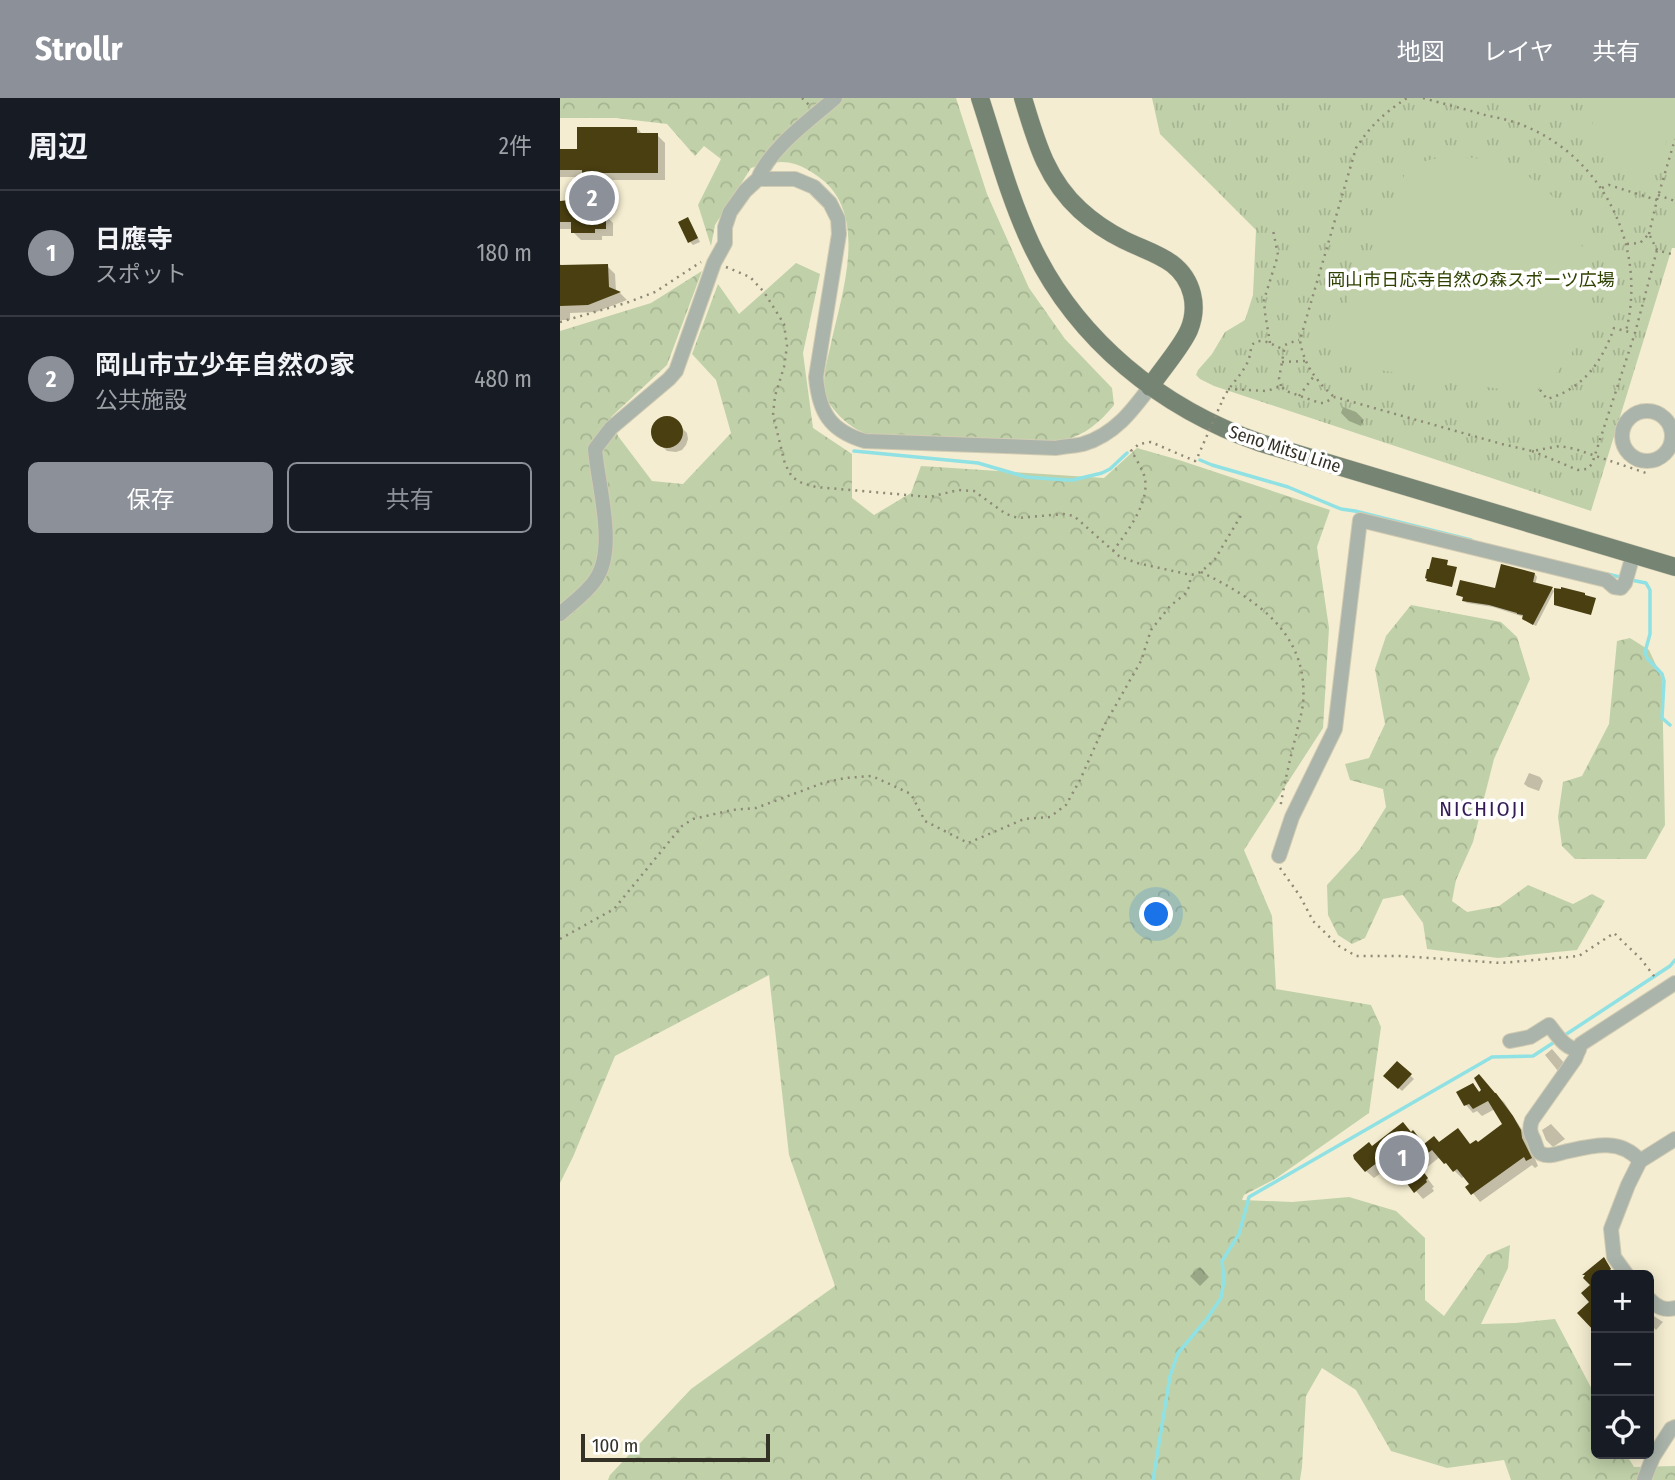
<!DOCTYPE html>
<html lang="ja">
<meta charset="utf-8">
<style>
body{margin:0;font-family:"Fira Sans Condensed","Noto Sans JP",sans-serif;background:#242831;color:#f1f3f6}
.controls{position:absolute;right:21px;bottom:21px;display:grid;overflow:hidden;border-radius:10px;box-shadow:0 4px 18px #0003}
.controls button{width:63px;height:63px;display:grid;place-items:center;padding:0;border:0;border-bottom:2px solid #363941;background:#171b24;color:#f1f3f6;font:35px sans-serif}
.scale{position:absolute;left:21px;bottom:18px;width:189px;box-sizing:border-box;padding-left:7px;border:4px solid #343127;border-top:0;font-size:19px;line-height:24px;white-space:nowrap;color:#343127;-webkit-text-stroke:5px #fff;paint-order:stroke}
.you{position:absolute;left:597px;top:817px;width:24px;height:24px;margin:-18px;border:5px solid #fff;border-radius:50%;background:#1a73e8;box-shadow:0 0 0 10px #1a73e833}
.badge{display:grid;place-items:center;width:46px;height:46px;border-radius:50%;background:#8c9099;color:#fff;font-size:23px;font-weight:700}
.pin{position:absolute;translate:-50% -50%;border:4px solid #fff;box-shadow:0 2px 7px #0006}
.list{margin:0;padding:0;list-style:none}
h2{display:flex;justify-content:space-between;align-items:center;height:91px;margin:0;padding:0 28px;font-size:30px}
h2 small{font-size:23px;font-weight:400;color:#9ea1a6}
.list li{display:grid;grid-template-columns:46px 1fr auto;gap:21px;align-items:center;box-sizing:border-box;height:126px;padding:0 28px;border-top:2px solid #363941}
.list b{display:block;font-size:26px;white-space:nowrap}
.list p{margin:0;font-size:23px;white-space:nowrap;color:#9ea1a6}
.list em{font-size:23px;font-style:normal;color:#9ea1a6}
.actions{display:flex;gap:14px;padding:21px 28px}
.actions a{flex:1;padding:16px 0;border:2px solid #8c9099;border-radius:10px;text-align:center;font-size:24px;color:#8c9099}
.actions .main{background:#8c9099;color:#fff}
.icon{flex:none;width:38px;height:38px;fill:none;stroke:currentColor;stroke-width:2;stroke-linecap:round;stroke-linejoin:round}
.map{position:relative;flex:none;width:1115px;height:1382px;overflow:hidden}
header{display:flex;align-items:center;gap:42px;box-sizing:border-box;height:98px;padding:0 35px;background:#8c9099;color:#fff}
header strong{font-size:33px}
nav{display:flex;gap:38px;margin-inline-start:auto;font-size:24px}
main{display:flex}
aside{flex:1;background:#171b24}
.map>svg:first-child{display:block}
.forest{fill:url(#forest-crowns)}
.park{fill:url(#park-tufts)}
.pitch{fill:#c0d1a9}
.shadow{fill:#0003}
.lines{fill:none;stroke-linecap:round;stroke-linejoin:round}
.stream{stroke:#8fe1e4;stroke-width:3.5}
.building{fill:#4a3f11}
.minor-casing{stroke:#d1cbb2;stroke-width:16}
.major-casing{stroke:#d1cbb2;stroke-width:19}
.path{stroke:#8d8976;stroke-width:2.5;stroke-dasharray:2 5;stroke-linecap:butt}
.minor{stroke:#abb4aa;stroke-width:14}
.major{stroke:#758473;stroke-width:18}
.path-bridge{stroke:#8d8976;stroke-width:2.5;stroke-dasharray:2 5;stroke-linecap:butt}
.labels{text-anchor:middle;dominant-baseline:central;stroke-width:7;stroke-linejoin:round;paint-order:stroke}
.park-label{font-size:18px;fill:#2f4201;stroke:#fff}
.street-label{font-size:18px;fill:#343127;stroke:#fff}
.quarter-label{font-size:21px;letter-spacing:2px;fill:#341c56;stroke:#fff}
</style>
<header>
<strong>Strollr</strong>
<nav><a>地図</a><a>レイヤ</a><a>共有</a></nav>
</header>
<main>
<aside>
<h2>周辺<small>2件</small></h2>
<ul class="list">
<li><span class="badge">1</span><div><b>日應寺</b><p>スポット</p></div><em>180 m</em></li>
<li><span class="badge">2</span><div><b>岡山市立少年自然の家</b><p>公共施設</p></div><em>480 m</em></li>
</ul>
<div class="actions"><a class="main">保存</a><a>共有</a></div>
</aside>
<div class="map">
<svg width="1115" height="1382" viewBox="0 0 1115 1382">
<defs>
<pattern id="forest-crowns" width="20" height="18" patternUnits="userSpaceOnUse" patternTransform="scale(1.75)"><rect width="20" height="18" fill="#c0d1a9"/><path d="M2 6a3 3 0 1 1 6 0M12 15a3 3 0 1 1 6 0" fill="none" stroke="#a6b491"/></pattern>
<pattern id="park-tufts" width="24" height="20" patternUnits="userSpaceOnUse" patternTransform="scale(1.75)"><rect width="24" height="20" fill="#c0d1a9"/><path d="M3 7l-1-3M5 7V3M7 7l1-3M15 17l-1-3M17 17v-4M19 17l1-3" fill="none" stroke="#a6b491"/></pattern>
</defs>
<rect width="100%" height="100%" fill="#f4edd1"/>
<path class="forest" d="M0,0H396L427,96L469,190L505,241L552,290L554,307C541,323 525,338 503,342C490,345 474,342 461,341C418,340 376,341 333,337C324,336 310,338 302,334C290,329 277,317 270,306C259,289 266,268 270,250C281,197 312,114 256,77C231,60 220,62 191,70L155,127L151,148L138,107L161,61L144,48L135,58L107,26L56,20H0Z
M236,165L260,176L243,255L253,330L292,356V400L314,417L351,395L361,368L544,380L577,350L619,362L770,412L757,449L769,530L763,630L684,752L712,818L716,891L811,907L821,929L809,1015L715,1081L684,1097L682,1102L732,1104L789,1099L836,1113L865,1140V1202L884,1218L927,1157L950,1147L948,1170L921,1226L955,1225L995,1221L1036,1299V1356H1066L1074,1369L1115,1368V1382H951L944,1362L887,1370L831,1353L796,1292L762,1270L746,1298L742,1369L740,1382H48L50,1377L131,1291L275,1188L229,1057L209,877L55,958L13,1059L0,1085V233L91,205L142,173L107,267L51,319L58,338L92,383L123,386L171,335L156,282L132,256L158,186L179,216Z
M851,507L941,524L957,539L970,581L934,661L913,744L896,782L892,803L907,814L939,808L968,787L1013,806L1032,796L1045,803L1017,852L938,860L867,851L863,825L843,797L823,801L805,840L792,846L778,837L768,817L767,787L800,751L826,709L823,691L790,682L785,666L809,660L825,626L815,571L826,538Z
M1070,540L1089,552L1102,580L1105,727L1086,761H1015L1002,748L998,719L1003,684L1022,678L1049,626L1057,543Z"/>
<path class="park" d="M592,0H1115V150H1112L1031,413L654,288L640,281L636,277L638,272L652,256L665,234L685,222L693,197L696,132L600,36Z"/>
<path class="pitch" d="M1040,0H1098L1115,5V14L1097,75L1024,54Z
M897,59C917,59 936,63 954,71C1020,101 1048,185 1015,249C1004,269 989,283 972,296L781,266L769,246L848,69L872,61Z"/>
<path class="shadow" d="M77,30L83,37H97L105,45V82H42V117H45L53,125V138H42V142H21L13,134V131H0V104L24,100V79H0V53L19,52Z
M128,121L131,125L140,144L133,147L130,144Z
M0,166L3,169L47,168L55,176L56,193L60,195L67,202L36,214L10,215V222H0Z
M783,309L796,314L804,322L801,328L789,323L781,315Z
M108,320L114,322L127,335L128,341L126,347L122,352L116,354L107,353L96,342L93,337L95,327L102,321Z
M975,476L977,479L975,487L992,491L994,493L976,528L967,523L964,519L933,509L907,505L904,503L905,500L898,497L936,492Z
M969,675L980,679L983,683L979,693L968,689L964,686Z
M992,951L1005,966L998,973L985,957Z
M837,965L854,981L842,993L826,978Z
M913,987L921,995L936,997L944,1004L968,1041L970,1049L978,1068L975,1070L972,1067L920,1104L908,1089L912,1087L905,1078L902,1080L880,1059L862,1073L874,1089L872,1090L874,1093L863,1101L847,1083L846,1085L838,1077L831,1068L814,1080L806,1073L812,1049L880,1046L911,1048L918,1046L944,1026L935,1011L922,1018L917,1013L913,1015L906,1007Z
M991,1026L1005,1041L993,1049L986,1042L982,1032Z
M1044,1161L1053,1175L1050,1177H1036V1229L1035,1230L1032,1204V1187L1025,1180Z
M640,1169L649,1179L640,1188L630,1178Z
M1089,1215L1103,1224L1096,1232L1089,1225Z"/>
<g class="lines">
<path class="stream" d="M294,353L418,365L466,379L506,382H513L542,375L550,371L567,355
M640,362L652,367L728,389L781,411L795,413L911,442
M1047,476L1064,480
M1071,482L1086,485L1090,492V536L1085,554L1087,560L1102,576L1104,583L1102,620L1110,627
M1002,939L1110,868L1115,862
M593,1382L610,1278L618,1255L646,1222L661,1200L664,1182L662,1163L679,1136L689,1099L932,959L973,958L996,943"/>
</g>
<path class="building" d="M17,29H77V35H98V75H35V115H46V131H35V135H11V124H0V103L10,102L11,100L17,101V98H22V72H0V51H17Z
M128,119L138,140L128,145L118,124Z
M48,166L49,189L61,194L28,207L0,208V167Z
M91 334a16 16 0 1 1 32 0a16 16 0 1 1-32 0Z
M872,459L888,462L887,467L897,469L892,489L866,483L867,481L865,480L867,471H869Z
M941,466L975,475L973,484L993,489L973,527L962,521L963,517L957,516V515L929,507L902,503L903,499L896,497L900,482L935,490Z
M1001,489L1025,495V497L1036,500L1031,517L994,507V490L1001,491Z
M837,963L852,976L838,991L823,978Z
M919,976L935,995H936L953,1018L961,1032L962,1040L972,1060L966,1063L964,1059L911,1097L905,1089L909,1086L897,1071L893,1074L886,1065L884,1066L872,1052L856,1064L868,1080L866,1082L867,1084L854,1095L840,1076L837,1078L823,1060L805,1074L794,1061L793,1057L809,1044L812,1048L843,1024L851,1034L853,1032L864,1046L874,1038L879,1044L898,1030L910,1046L916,1042L918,1044L942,1026L928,1003L913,1011L909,1006L904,1008L896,994L913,985L919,994L921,992L914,980Z
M1044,1159L1051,1171L1043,1177H1036V1235L1017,1215L1029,1204L1021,1195L1030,1187L1023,1180L1025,1177H1022Z"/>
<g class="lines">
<defs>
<path id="minor" d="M198,81C210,50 250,22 275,0
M1062 338a25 25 0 1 1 50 0a25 25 0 1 1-50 0Z
M0,516C12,505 27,495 36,481C57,450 38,388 35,351L51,330L109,281L116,273L154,165L165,145V129L170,114L185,93L198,81H235L254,89L270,105L278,121L279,136L256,279C259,314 270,333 305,343L496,350C505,348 515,348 523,346C554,337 572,313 590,289
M719,758L732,719L775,631L800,422L1046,482L1054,489L1061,490L1065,485L1073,457
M950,943L970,939L989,927C998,938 1004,950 1019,952
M1080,1063C1060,1039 1031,1048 1004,1054C997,1056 988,1059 982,1056C977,1054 976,1047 974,1042C970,1035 969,1030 972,1022L1015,961L1021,946L1115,885
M1067,1177L1054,1159L1051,1131L1068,1087L1080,1063L1115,1041
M1089,1201C1097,1209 1104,1213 1115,1210
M1084,1382L1093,1359L1111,1331L1115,1329"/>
<path id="major" d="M420,0C436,49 449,99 471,146C516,242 602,311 701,345L1115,469
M463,0C476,43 486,81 520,112C533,124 548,134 564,142C592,156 623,161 632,196C635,208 634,220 629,232C621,250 601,272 590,289"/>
</defs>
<use href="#minor" class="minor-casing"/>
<use href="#major" class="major-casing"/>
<path class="path" d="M242,0L249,7
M863,0C884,6 905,11 925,17C939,20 954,23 967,29C1045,62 1087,151 1066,233
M1042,90L1049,87L1097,102
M1098,97L1115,103
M1089,136L1097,102L1115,41
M1067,146L1080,145L1089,136L1097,152L1115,157
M166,169L190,179L204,194L224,226L227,248L224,269L215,298L213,317L225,366L232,379L242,385L256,389L370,399L398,392L414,393L446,416L458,420L503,416L514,418L559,458L577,465L631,477L641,474L655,461L683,414
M0,224L66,205L95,194L141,164
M710,245L705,215L704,202L718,157L713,132
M722,264L745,263
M721,288L719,281L725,247L729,245L739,242
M668,291L707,293L721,288L726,293L760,305H764L775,299L942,346L972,353L1000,348L1015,351L1089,376
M980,292L987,301C1023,291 1042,264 1054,230L1073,235
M739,298L754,278
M773,298C756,283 743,265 740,242L796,50C811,27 824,15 847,0
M663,301C672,282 691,271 691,248C700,237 713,247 724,252
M972,353L1018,372L1027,371L1032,366L1075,235L1097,152
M553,453C567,434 592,402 584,377C581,369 576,360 571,353L579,346L591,344L635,363L638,358
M641,474C696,501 749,535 743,605C742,616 738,627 736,637C730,662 724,686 720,711
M720,770L740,798L753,823L779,848L796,858H840L941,865L1019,858L1054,835L1081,861L1097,882
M0,841L54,811L122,728L133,721L172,712L196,710L263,685L285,680L312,678L351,696L365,723L408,745L464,721L490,719L506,707L520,682L545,626L581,563L591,532L610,508L625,496L629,489L631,477"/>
<use href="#minor" class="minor"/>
<use href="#major" class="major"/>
<path class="path-bridge" d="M638,358L663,301"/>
</g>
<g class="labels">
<g class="park-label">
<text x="911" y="182">岡山市日応寺自然の森スポーツ広場</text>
</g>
<g class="street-label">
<text transform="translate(725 351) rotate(18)">Seno Mitsu Line</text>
</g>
<g class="quarter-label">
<text x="923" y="711">NICHIOJI</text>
</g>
</g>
</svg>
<div class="controls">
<button>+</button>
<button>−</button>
<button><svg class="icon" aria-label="locate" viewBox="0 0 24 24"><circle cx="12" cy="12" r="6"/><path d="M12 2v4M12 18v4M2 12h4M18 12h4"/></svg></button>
</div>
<div class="scale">100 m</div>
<div class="you"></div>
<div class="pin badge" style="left:842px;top:1060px">1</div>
<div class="pin badge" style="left:32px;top:100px">2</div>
</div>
</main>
